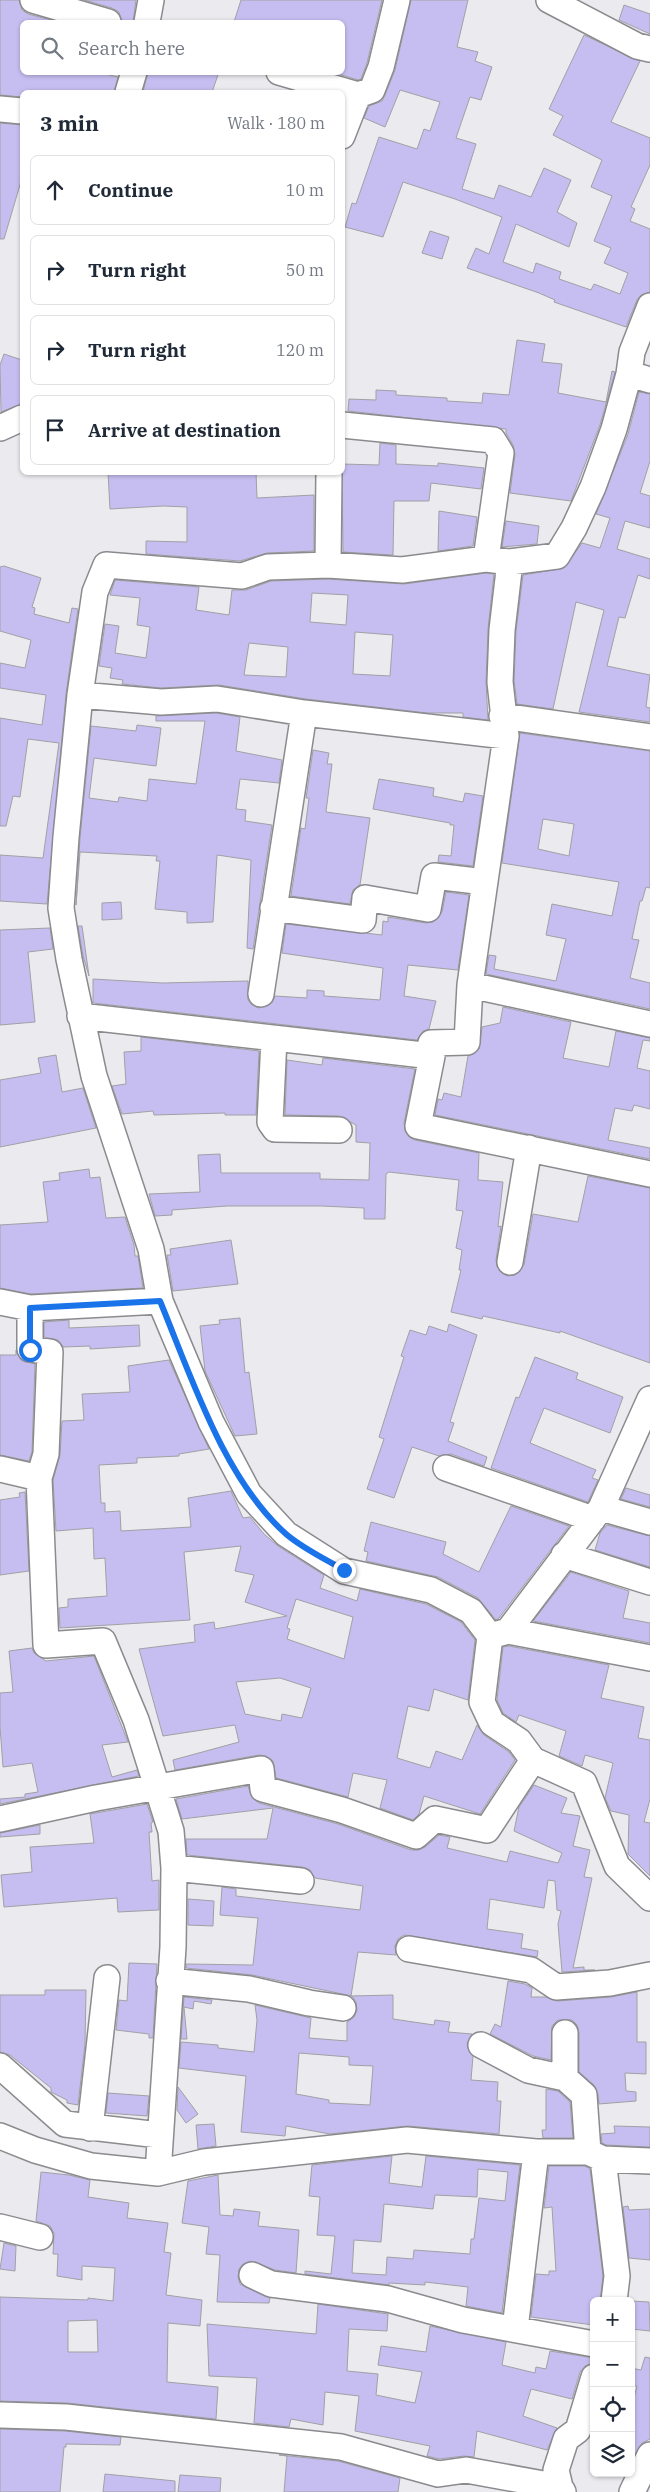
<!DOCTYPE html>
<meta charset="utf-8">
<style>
body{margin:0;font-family:"IBM Plex Serif",serif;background:#f6f6f7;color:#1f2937}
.controls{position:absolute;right:15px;bottom:15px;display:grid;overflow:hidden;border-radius:8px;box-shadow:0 1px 4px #0004}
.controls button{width:45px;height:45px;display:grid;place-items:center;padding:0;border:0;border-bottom:1px solid #e0e1e3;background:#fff;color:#1f2937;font:25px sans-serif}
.stop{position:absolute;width:15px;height:15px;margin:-11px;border:4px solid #1a73e8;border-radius:50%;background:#fff}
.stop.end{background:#1a73e8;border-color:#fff;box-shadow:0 1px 5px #0008}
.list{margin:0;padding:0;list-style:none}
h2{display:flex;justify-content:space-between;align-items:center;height:65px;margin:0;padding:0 20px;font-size:21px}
h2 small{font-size:16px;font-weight:400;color:#747a83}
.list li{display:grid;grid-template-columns:32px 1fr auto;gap:15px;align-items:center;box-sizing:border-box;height:70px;margin:0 10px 10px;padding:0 10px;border:1px solid #e0e1e3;border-radius:8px}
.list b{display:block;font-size:19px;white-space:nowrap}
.list em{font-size:16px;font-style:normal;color:#747a83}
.icon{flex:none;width:28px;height:28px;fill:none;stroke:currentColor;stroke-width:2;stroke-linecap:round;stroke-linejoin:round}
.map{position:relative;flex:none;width:650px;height:2492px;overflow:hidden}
.search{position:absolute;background:#fff;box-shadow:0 1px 4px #0004;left:20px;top:20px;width:325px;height:55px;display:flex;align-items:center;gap:12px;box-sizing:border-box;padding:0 18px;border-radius:8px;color:#747a83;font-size:19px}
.panel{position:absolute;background:#fff;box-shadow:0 1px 4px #0004;left:20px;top:90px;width:325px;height:385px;border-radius:8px}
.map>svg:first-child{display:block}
.building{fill:#c6bef1;stroke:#a1a0a5;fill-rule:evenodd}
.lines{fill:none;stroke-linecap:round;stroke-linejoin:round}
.minor-casing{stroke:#8b8b8f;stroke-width:28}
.minor{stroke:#fff;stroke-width:25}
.route{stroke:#1a73e8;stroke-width:6}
</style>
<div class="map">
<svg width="650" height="2492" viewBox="0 0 650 2492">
<rect width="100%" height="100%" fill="#eaeaef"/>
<path class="building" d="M0,0H19L22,10L28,14L59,22H22V72H97L118,77L114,92H22V97L0,95Z
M84,0H136L133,22H122L119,12L112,8Z
M241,0H382L367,63L361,79L358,80L332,72H342V22H234Z
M411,0H468L457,47L478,52L475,61L492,67L481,100L470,97L456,138L476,144L462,189L494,199L499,185L531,197L544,168L571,180L557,212L577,223L569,247L516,224L503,262L533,273L536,263L561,272L559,279L591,290L594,284L620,294L628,273L604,263L611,248L594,241L612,196L591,187L602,160L553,135L563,116L549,109L584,35L640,61L611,122L650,138V165L631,207L635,209L630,221L650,229V292L641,295L637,300L626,327L554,302L555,300L539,293L467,268L476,248L489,254L502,217L455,199L403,182L383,237L345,227L352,203L356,204L379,137L417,149L424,129L430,131L440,102L400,90L385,127L364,118L369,106L382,101L385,95L395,70Z
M624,5L650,14V34L619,20Z
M148,72H219L212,92H143Z
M0,123L22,125V178L4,239H0Z
M430,231L449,237L442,259L422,253Z
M517,340L545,344L542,362L562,364L558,393L606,402L612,371L615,372L600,425L571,501L510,493L515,454L513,445L506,433V429L348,411L349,399L376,400V390L396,391V395L447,398V401L482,403L483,393L509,395Z
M4,354L22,360V404L1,412L0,365Z
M639,392L650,394V461L640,493L650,496V528L625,521L617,549L650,559V579L638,575L625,618L619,617L607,666L650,675L646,707L650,708V722L579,712L604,610L576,602L553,709L517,704L514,681L516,631L523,575L564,568L582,543L600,548L610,518L596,514L628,434Z
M380,443L396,445V464L438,466V463L484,468L481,489L431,483L429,501H394L393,555L343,552L342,464L379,465Z
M108,472H256L257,498L314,495V551L267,553L240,561L146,554V541L187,542V507L163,506L110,509Z
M439,511L477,517L473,546L438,551Z
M506,521L539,526L537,544L502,547Z
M4,566L41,578L32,607L35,608L34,614L69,623L72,608L78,609L66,694L47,904L0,901V855L43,858L59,743L28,739L20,797L13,796L6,826H0V718L42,725L46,695L0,688V663L25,668L31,640L0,631V567Z
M486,573L494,574L488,629L486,682L488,720L463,717V713H427L306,699L219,685L161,688L122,684L123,680L110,678L112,668L99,666L105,624L119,626L115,653L146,658L150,627L137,625L140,598L110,595L115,580L199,587L196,610L229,615L232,590H246L271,581L328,579L404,584ZM312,593L348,595L346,625L310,622ZM355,632L393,635L390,676L353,674ZM249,643L288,647L286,677L244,675Z
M216,713L240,717L236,751L282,760L279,783L240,779L236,809L246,810L245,821L272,825L253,949L247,948L251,860L217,855L213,922L187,923V912L155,909L160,861H156L157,856L80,852L76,905L80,838L91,726L136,731L137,725L161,728L156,766L94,758L89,798L118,802L119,797L147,801L149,779L196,784L205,721H156V716Z
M520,733L650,751V888L646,887L642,901H640L632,939L639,940L630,978L650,983V1009L486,974L489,955L496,956L494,969L556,981L566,939L546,935L552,904L612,916L619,882L502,863ZM543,819L574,824L569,856L538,849Z
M313,750L329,753L327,764H332L326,812L370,818L360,885L353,890L350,904L291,896L301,828L305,829L309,798H306Z
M379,779L434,788L433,796L463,802L465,793L483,796L473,866L438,862L439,855L451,856L454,825H450V823L373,809Z
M446,892L469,895L458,970L408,965L404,996L436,1001L429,1029L423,1031L417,1040L93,1003V979L162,983L248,981V1000L252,1005L259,1008L272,1003L275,996L307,998V990L324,991V996L380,1000L383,968L282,953L286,924L382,935L383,921L388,922V917L426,923L433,922L442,912Z
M121,902L122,919L102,920V903Z
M78,926H82L89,976L83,956Z
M50,928L53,949L28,952L35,1022L0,1025V930Z
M503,1007L571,1022L563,1058L609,1067L616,1031L650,1038V1041L643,1040L637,1068L650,1071V1109L634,1105L632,1111L615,1108L608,1140L650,1148V1159L435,1115L438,1099L442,1100L444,1093L461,1097L468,1056L479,1049L482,1027L500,1023Z
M141,1037L259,1051L256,1115H225V1113L154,1115L153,1111L122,1114L112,1086L126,1084L124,1052L141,1051Z
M56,1055L62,1092L83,1088L96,1128L0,1147V1080L41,1073L38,1058Z
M323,1058L415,1069L404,1123L405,1131L409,1137L415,1140L479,1153L478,1180L503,1182L498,1227L501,1226L496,1260L497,1267L507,1276L515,1275L524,1265L533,1214L578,1222L588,1176L650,1188V1363L560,1331V1333L483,1316L482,1319L451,1312L461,1270H459L462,1250L456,1248L463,1211L456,1210L459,1180L389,1172L386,1174L385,1219H364V1208L322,1206H227L172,1210V1215L155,1216L149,1194L200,1192L198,1155L220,1154L221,1173H320V1179L369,1180L370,1143L356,1142V1125L339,1116L285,1115L287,1060L322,1065Z
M89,1169L90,1178L100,1177L106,1218L125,1217L134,1245L135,1256H138L143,1288L31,1294L0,1288V1225L48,1222L43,1182L60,1180L59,1173Z
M231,1240L238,1284L173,1291L167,1255H171L170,1249Z
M240,1318L245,1373L249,1372L257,1434L235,1436L205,1371L200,1326L220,1324L219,1320Z
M69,1320V1328L139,1325L140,1346L90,1349V1346L63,1347L58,1340L44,1337V1322Z
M449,1324L477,1335L450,1422L454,1423L448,1441L487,1457L484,1466L451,1454L439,1456L412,1447L394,1498L367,1489L384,1439L379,1437L404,1357L401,1356L410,1330L426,1335L429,1326L447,1332Z
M16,1350L21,1360L35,1364L32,1452L29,1461L0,1455V1355H16Z
M535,1357L578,1373L576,1379L623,1397L610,1433L544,1408L530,1443L596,1470L592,1478L598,1480L588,1502L491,1468L516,1397L519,1398Z
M169,1360L209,1449L179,1454V1456L137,1458V1463L99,1465L101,1503H105V1512L120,1511L121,1531L191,1527L188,1498L231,1491L243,1518L250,1517L264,1534L278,1546L324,1575L320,1588L357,1601L360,1589L426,1604L461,1622L475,1640L468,1700L434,1689L429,1711L408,1706L397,1758L430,1768L436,1751L462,1760L477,1725L484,1735L509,1752L515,1760L480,1814L424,1796L419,1814L413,1820L380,1808L387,1780L353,1773L348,1797L276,1778L273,1761L266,1756L259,1755L175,1770L173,1760L239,1742L235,1725L163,1736L139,1649L195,1642L194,1625L214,1622L215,1629L287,1616L245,1602L254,1575L235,1571L241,1546L184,1552L190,1620L60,1628L59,1608L68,1607V1599L107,1596L105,1558L94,1559L93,1528L56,1531L53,1480L60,1455L62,1421L84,1420L82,1394L130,1392L128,1366ZM296,1599L353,1617L344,1659L287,1639L290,1629L287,1628ZM280,1678L311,1688L302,1718L282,1714L281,1721L245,1714L236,1682Z
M626,1488L650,1495V1507L621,1499Z
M25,1492L29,1571L0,1575V1500L20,1497L19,1493Z
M511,1506L569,1526L499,1618L496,1620L478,1598L438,1577L366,1561L368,1552L364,1551L371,1522L446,1542L443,1554L479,1572Z
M607,1525L650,1536V1567L595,1550L600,1533Z
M571,1572L629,1591L623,1618L650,1623V1643L533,1621Z
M509,1646L609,1665L601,1698L644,1707L638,1738L650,1740V1799L644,1822L650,1823V1876L628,1854L629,1815L611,1811L605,1798L613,1763L585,1755L582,1766L559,1756L566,1731L519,1715L516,1722L503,1713L497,1700L503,1647Z
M32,1648L34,1653L46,1661L94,1656L128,1742L102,1745L112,1777L137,1770L139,1776L0,1804V1799L25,1797V1794L38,1792L32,1763L3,1767L0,1727V1693L13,1692L9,1651Z
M534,1785L567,1798L561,1813L580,1816L573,1846L590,1850L584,1877L592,1878L573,1968L584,1967V1970H595L562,1972L558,1924L561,1911L557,1910L555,1881L548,1880L544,1908L490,1899L487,1929L523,1934L521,1948L538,1951L537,1957L404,1935L398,1939L395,1946L396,1955L358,1952L351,1996L393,1995V2019L434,2025L435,2020L450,2022L448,2032L472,2034L467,2045L473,2056L471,2080L498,2082L497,2101H501L499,2134L408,2126L330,2134L286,2126L285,2136L241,2132L246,2076L179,2068L181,2042L218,2045V2048L254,2052L257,2020L255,2005L311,2018L309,2038L347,2041V2022L354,2017L357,2010L356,2002L352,1996L252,1975L186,1968V1964L253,1965L258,1918L220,1915L222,1887L236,1889V1896L360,1910L363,1886L315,1878L310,1870L302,1867L187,1855L186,1839H267L273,1808L182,1819L176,1799L248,1786L252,1798L259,1803L338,1824L411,1850H418L425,1847L439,1835L450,1837L447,1848L507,1862L510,1851L558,1863L562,1853L514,1831L519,1807ZM299,2053L349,2057V2065L373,2066L370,2105L329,2103V2100L296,2094Z
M147,1804L153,1822L151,1823L152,1832H149L152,1881L159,1880V1910L118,1912L117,1898L4,1907L1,1875L32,1872L30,1847L94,1843L90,1814Z
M40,1825V1834L0,1837V1833Z
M188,1899L214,1901L213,1926L188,1925Z
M129,1963L157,1964L153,2038H149V2034L116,2030L119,2000L127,2001Z
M508,1981L525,1984L532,1988L531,1997H546L557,2001L611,1997L637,1992V2042H646V2074L625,2073L626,2091L636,2092V2101L599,2104L598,2094L594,2085L579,2072V2033L577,2025L572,2020H558L552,2026L551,2060L533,2056L490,2034L495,2024L501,2027Z
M45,1990H86L85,2044L78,2105L67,2103V2100L51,2092V2088L10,2055L0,2052V1995H45Z
M184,1997L212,2000L211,2004L194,2001L193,2009L184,2007L187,2039H181Z
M178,2087L198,2114L186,2123L177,2110Z
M546,2089L558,2091L570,2102L573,2138H543L542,2130H546Z
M108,2093L149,2096L147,2116L106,2113Z
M214,2124L216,2146L198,2149L196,2125Z
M614,2126L650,2127V2147L606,2145L602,2143L601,2134L615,2133Z
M392,2156L389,2183L422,2187L426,2156L520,2165L502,2313L466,2306L468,2287L425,2282V2285L389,2283V2285L305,2274V2271L331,2274L335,2236L317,2235L320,2197L309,2196L312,2165ZM478,2169L508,2172L505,2201L479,2198L474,2239H471L470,2254L414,2250L413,2259L387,2257L386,2275L352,2273L354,2240L381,2242L384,2204L433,2209L435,2195L477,2197Z
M549,2166H585L590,2169L603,2276L600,2301H594V2325L531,2317L536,2274L549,2275V2271H556L552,2207L544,2208Z
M41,2172L69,2175L90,2180L88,2197L129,2203L127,2218L168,2223L164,2252L171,2253L166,2295L202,2300L200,2326L168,2323L167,2382L218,2387L216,2419L67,2403L0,2401V2297L88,2300V2298L113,2301L115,2268L82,2266V2280L57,2276L58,2254H53L54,2233L50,2226L36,2221ZM97,2320L98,2352H68V2321Z
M218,2175L220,2215L233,2216L234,2209L260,2212L258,2226L299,2230L296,2273L275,2270L251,2261L243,2264L239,2269L238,2277L240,2284L270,2298L269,2303L217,2302L220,2255L206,2254L209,2227L182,2223L188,2181Z
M628,2206L629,2210L650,2209V2260L629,2258L623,2207Z
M4,2243L16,2246L15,2271L0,2269Z
M631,2301L649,2302L650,2331L631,2329Z
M318,2304L388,2314L387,2331L349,2329L347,2371L378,2374L376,2395L415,2403L422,2372L378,2365L381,2346L426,2352L430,2326L506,2342L502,2365L535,2373L536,2367L546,2369L550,2351L594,2358V2363L585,2366L580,2372L572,2399L531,2389L523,2416L557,2428L547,2450L477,2431L474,2457L464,2456L439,2459L427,2456L430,2446L355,2431L359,2396L325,2392L323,2425L291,2419L289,2427L254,2423L257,2378L209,2376L207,2324L316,2334Z
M645,2357L650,2358V2439L642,2443L631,2461V2409L637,2386L631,2385V2368L641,2370Z
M0,2429L65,2431L121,2437L120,2445L66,2444V2447H64L60,2492H0Z
M279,2455L338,2461L400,2478L398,2492H284L287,2456Z
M105,2474L175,2481V2492H103Z
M180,2475L221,2478L220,2492H178Z"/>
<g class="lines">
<defs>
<path id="minor" d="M33,0L108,22
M549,0L637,46L650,49
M147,22L151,0
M279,72L358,95
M128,92L134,72
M0,109L22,111
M342,136L358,95L372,90L381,67L397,0
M650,306L632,352L629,374L614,429L593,487L574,528L557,556L510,562L486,559L402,570L328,565L268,567L242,576L106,565L95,592L80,695L66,837L61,908L69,959L94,1076L151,1249L160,1301L211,1422L249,1494L286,1534L344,1571L431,1590L471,1611L490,1636L482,1702L492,1723L519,1741L533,1760L584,1783L617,1866L650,1898
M629,374L650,380
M342,425L493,440L501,453L486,559
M0,428L22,418
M510,562L502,630L500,682L506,736L470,985L467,1042L431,1043L432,1056L418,1126L650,1174
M328,565L329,472
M80,695L161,702L217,699L304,713L506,736
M502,716L650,737
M273,908L363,920L365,898L428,909L434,876L485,882
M470,985L650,1024
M261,994L304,713
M80,1016L432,1056
M274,1039L270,1122L275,1129L339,1130
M510,1262L529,1148
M0,1302L30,1308L160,1301
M30,1308V1349L50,1352L46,1454L39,1478L46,1645L103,1641L136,1720L171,1831L174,1868L173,1947L158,2173
M446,1468L593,1519
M0,1469L39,1478
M601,1508L650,1522
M564,1555L650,1582
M508,1631L650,1658
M490,1636L508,1631L601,1508L650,1399
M0,1819L96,1798L261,1769L263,1789L342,1810L416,1836L435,1819L487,1830L533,1760
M174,1868L301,1881
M409,1949L531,1970L556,1987L610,1983L650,1975
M169,1981L249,1989L309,2003L343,2008
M565,2033V2078
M481,2045L528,2070L565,2078L584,2095L588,2152
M0,2066L65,2124L159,2135
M90,2128L107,1978
M0,2136L35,2150L91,2166L158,2173L204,2162L407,2140L536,2152H588L603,2159L650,2161
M603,2159L617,2276L614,2301
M0,2227L40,2237
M252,2275L271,2284L388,2299L463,2320L594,2344
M515,2329L536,2152
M0,2415L66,2417L341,2447L438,2474L466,2470L560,2487
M563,2492L560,2487L556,2470L566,2439L578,2430L594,2377
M632,2492L650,2455"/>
</defs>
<use href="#minor" class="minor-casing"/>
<use href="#minor" class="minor"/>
</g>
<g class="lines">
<path class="route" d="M30,1350V1308L160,1301C191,1376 224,1479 286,1534C302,1548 325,1559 344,1570"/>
</g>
</svg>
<div class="controls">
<button>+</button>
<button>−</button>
<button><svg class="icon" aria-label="locate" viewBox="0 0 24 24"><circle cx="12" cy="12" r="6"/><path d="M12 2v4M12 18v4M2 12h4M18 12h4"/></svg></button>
<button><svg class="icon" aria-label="layers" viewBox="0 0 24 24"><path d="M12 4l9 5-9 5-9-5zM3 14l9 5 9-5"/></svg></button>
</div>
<div class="stop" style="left:30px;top:1350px"></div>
<div class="stop end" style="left:344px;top:1570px"></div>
<div class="search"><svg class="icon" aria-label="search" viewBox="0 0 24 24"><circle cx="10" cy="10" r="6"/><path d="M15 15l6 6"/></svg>Search here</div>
<section class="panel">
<h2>3 min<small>Walk · 180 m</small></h2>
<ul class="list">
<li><svg class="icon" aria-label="ahead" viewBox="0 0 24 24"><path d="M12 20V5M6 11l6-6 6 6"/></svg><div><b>Continue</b></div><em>10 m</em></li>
<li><svg class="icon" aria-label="right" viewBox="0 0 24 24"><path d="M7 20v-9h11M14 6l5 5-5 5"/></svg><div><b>Turn right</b></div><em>50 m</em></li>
<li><svg class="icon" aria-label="right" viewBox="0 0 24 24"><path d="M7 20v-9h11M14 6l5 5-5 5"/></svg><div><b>Turn right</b></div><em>120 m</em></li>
<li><svg class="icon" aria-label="arrive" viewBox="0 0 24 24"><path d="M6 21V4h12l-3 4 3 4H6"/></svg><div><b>Arrive at destination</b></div></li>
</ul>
</section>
</div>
